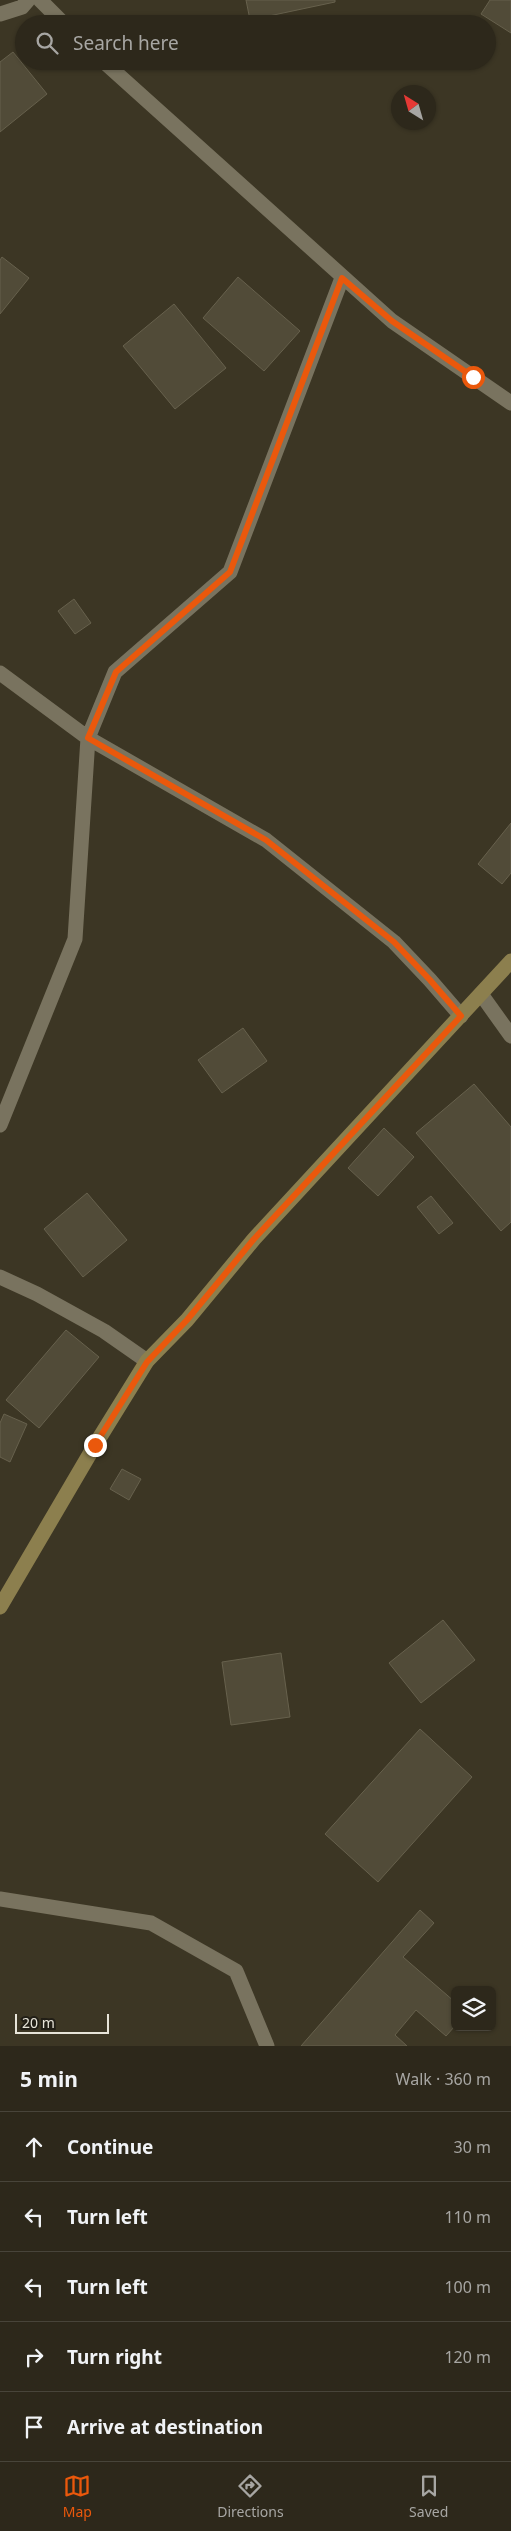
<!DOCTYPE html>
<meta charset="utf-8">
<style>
body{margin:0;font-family:"Noto Sans",sans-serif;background:#393428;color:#f1f3f6}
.controls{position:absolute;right:15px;bottom:15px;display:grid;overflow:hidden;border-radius:8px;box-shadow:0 1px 4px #0004}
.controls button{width:45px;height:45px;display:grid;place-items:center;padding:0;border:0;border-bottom:1px solid #48443a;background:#2d281b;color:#f1f3f6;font:25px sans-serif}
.compass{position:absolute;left:391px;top:85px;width:45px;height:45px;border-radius:50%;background:#2d281b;box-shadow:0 1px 4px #0004;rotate:323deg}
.scale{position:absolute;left:15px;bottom:12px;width:94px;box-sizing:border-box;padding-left:5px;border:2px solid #e7e4d9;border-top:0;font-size:14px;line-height:18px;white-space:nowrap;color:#e7e4d9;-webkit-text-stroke:4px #211e16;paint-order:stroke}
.stop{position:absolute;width:15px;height:15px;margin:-11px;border:4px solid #ea580c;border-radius:50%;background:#fff}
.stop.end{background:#ea580c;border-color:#fff;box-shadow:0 1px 5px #0008}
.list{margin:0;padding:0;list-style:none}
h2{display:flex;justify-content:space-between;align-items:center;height:65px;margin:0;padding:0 20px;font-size:21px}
h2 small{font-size:16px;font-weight:400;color:#a7a6a3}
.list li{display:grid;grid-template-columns:32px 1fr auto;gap:15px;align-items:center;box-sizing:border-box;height:70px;padding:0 20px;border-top:1px solid #48443a}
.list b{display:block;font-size:19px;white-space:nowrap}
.list em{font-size:16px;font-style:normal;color:#a7a6a3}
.icon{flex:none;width:28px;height:28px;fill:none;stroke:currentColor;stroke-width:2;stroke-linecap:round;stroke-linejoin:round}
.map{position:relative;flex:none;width:511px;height:2046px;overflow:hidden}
.search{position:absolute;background:#2d281b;box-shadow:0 1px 4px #0004;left:15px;right:15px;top:15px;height:55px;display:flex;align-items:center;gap:12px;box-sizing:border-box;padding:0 18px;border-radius:28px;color:#a7a6a3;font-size:19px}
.sheet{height:415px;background:#2d281b}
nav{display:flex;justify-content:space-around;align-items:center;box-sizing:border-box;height:70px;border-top:1px solid #48443a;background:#2d281b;font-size:14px;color:#a7a6a3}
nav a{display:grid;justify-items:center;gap:2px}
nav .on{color:#ea580c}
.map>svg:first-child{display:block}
.building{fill:#514b38;stroke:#67614d}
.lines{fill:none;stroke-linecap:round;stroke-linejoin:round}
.street{stroke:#79735f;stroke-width:15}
.secondary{stroke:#8c7f4e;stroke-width:15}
.route{stroke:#ea580c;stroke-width:6}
</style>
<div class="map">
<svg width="511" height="2046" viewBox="0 0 511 2046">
<rect width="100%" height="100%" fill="#3c3624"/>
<path class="building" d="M246,0H335V2L250,20Z
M490,0H511V33L481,14Z
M13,52L47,94L0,132V62Z
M2,257L29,278L0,314V260Z
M238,277L300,331L264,371L203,318Z
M174,304L226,368L175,409L123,346Z
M74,599L91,623L75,634L58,611Z
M511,823V873L502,884L478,864Z
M243,1028L267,1061L222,1093L198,1060Z
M474,1084L511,1127V1222L501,1231L416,1133Z
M384,1128L414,1157L378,1196L348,1168Z
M87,1193L127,1240L83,1277L44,1229Z
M431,1196L453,1223L439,1234L417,1207Z
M66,1330L99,1357L39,1428L6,1400Z
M4,1414L27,1424L10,1462L0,1457V1423Z
M122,1469L141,1479L129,1500L110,1489Z
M443,1620L475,1660L421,1703L389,1663Z
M281,1653L290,1717L231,1725L222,1662Z
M420,1729L472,1777L378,1882L325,1834Z
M420,1910L434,1923L403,1957L455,2002V2026L446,2036L416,2010L395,2035L407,2046H301Z"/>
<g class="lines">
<path class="street" d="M40,0L64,24
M0,14L22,7L28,0
M103,61L392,321L511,403
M0,673L88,738L266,840L394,942L430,980L461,1016
M481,994L511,1036
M0,1125L75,939L88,738L115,672L230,572L342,278
M0,1277L37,1294L104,1331L147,1361
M0,1899L151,1923L236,1971L267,2046"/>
<path class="secondary" d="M0,1607L95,1445L147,1361L187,1320L254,1239L511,961"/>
</g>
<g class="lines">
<path class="route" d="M95,1445L147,1362L187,1320L254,1239L461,1016L430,980L394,942L266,840L88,738L116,672L230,572L342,278L392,321L473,377"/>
</g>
</svg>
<div class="controls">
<button><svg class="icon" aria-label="layers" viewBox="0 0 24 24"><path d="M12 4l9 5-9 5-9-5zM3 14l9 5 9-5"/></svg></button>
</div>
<svg class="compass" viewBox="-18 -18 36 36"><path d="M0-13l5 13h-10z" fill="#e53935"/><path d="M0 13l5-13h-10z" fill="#a7a6a3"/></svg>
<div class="scale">20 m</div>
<div class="stop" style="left:473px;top:377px"></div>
<div class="stop end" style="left:95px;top:1445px"></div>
<div class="search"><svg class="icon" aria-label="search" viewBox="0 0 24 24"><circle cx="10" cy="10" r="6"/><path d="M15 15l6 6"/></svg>Search here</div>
</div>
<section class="sheet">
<h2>5 min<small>Walk · 360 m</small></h2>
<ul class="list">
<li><svg class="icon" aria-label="ahead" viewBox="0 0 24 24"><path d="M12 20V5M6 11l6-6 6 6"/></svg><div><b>Continue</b></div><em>30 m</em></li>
<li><svg class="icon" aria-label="left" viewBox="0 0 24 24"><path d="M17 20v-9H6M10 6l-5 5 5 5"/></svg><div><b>Turn left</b></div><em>110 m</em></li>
<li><svg class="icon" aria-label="left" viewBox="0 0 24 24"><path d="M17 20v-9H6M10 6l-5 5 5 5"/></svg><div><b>Turn left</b></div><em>100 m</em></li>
<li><svg class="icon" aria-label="right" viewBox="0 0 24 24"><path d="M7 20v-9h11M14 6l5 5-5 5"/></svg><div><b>Turn right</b></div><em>120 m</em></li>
<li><svg class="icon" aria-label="arrive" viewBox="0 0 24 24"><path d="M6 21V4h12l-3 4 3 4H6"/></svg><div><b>Arrive at destination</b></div></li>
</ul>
</section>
<nav>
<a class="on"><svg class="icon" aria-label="map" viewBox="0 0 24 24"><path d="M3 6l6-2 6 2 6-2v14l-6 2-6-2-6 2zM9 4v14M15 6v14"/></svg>Map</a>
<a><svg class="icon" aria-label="directions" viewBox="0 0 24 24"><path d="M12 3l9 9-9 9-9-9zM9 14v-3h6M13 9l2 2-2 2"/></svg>Directions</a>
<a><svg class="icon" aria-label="saved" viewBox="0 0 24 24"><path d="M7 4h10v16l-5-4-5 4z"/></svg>Saved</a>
</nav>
